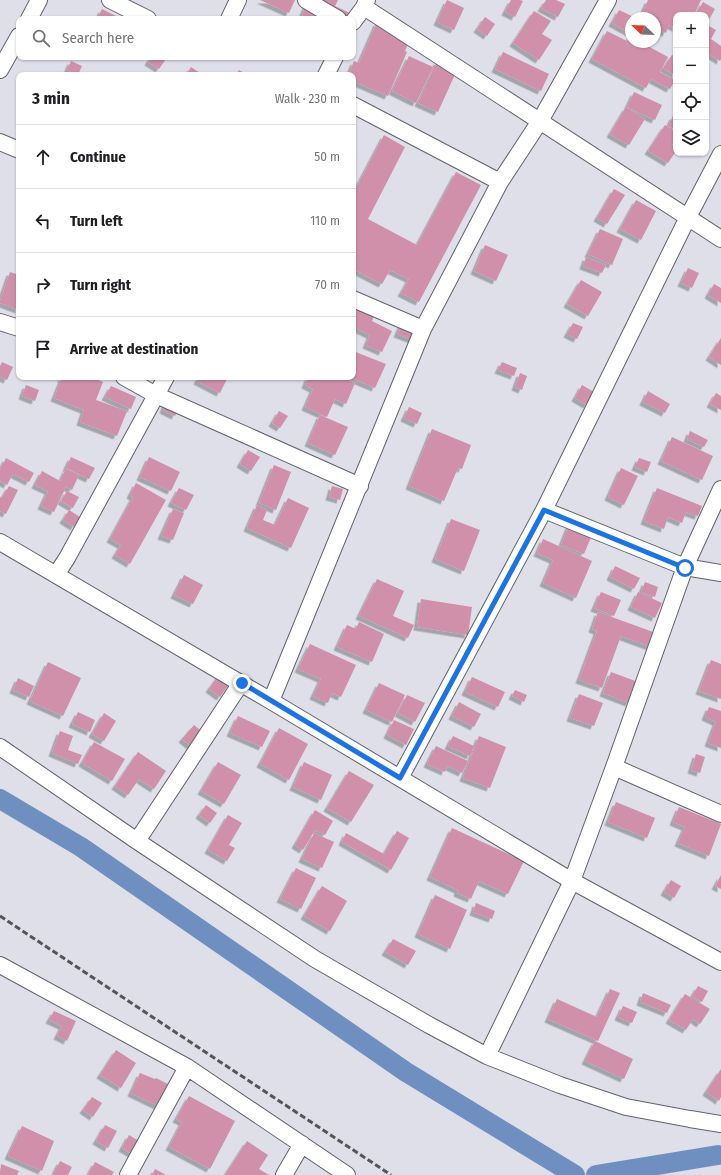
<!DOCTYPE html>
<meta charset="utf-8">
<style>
body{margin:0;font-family:"Fira Sans Condensed",sans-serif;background:#f2f2f2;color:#202124}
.controls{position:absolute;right:12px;top:12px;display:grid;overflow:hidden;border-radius:8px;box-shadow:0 1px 3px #0004}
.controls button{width:36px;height:36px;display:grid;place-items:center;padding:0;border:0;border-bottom:1px solid #e0e0e0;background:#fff;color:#202124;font:20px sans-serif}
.compass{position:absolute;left:625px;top:12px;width:36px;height:36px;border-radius:50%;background:#fff;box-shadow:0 1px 3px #0004;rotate:293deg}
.stop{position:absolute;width:12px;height:12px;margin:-9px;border:3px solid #1a73e8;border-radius:50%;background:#fff}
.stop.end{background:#1a73e8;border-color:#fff;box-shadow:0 1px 4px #0008}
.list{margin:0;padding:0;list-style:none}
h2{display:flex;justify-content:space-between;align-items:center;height:52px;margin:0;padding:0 16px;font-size:17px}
h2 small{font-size:13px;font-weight:400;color:#757577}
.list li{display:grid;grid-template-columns:26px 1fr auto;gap:12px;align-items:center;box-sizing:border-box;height:64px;padding:0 16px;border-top:1px solid #e0e0e0}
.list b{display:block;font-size:15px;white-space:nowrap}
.list em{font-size:13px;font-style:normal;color:#757577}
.icon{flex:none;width:22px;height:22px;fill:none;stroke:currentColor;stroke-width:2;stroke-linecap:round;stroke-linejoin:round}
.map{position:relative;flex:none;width:721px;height:1175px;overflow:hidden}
.search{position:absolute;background:#fff;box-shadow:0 1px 3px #0004;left:16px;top:16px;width:340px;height:44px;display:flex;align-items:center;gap:10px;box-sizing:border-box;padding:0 14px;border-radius:8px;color:#757577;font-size:15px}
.panel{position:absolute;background:#fff;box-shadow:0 1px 3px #0004;left:16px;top:72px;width:340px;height:308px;border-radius:8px}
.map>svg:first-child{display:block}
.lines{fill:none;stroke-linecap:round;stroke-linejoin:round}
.stream{stroke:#6e8fc0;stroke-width:5.5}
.canal{stroke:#6e8fc0;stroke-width:20}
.building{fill:#d090a9;filter:url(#shadow)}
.minor-casing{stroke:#62636a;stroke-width:18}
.minor{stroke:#fff;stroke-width:16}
.rail{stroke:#545559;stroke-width:3;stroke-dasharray:6 3;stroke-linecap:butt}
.route{stroke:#1a73e8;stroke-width:5}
</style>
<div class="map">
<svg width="721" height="1175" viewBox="0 0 721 1175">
<defs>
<filter id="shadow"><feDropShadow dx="-3.5" dy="3.5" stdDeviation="0" flood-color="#0004"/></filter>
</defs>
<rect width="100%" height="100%" fill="#dedfe8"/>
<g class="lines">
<path class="stream" d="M718,1155L721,1156"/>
<path class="canal" d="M0,799L81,847L406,1072L575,1175
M596,1175L718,1155"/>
</g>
<path class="building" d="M260,0H295L289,13Z
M308,0H338L335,6L350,13L348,19H311L302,15Z
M447,0L464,8L454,30L437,22Z
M511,0H520L523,1L515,17L505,12Z
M546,0H556L565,4L558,17L541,8Z
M648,0H701L694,15H676V28L669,25L666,33L655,28V18H640Z
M703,2L715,9L706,25V15H695Z
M102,9L116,16L114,19H97Z
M619,10L636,18H631L630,33L612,23Z
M534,11L551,21L542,34L552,40L539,60L513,43Z
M485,17L495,24L487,36L477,29Z
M377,22L411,37L405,51L407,52L388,96L353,81V75H348L354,61L359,63Z
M709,26L716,30L711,39L721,46V59L720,61L706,52V30Z
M607,31L627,41L631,34V42H645L644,44L668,57L660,72L675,80L670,89L651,79L646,88L592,59Z
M503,52L549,74L541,91L495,69Z
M672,55L676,57V76L663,68Z
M409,56L433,67L416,103L392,91Z
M151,57H163L166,59L159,69L148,62Z
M71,61L82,66L78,75L67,70Z
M437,61L457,70L438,112L418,103Z
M191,67L203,75H186Z
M239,70L248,75H236Z
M634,92L662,105L655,120L627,107Z
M626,107L645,119L629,145L610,134Z
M673,116L676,117V130L668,126Z
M665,125L676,132V151L668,163L648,151Z
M384,135L405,147L368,219L417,245L456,172L481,185L419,302L401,293L409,279L390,270L382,284L353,269V194Z
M614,189L625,195L607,224L597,218Z
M636,200L656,211L641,240L620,229Z
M600,229L623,239L612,265L588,254Z
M485,245L508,255L496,281L474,271Z
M586,257L606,265L602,273L583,266Z
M688,268L699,273L692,288L681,283Z
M10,272L19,275V291L16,297L19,298V310L0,303V301Z
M581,280L602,292L588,316L567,304Z
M714,284L721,288V303L708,295Z
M353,302L376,312L372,321L392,331L382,352L366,345L370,335L353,327Z
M402,322L418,328L413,340L397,334Z
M573,323L583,327L577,339L567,334Z
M721,338V365L709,357Z
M353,351L386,364L375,388L349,377H353Z
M2,362L13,367L7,380L0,377V366Z
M502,362L517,368L514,376L498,370Z
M520,373L527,376L522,390L515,387Z
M59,377H91L103,382L96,400L127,411L117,436L80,422L84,410L54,398L62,378Z
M199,377H228L220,393L197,381Z
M308,377H343L355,383L346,404L335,399L327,417L305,407L313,389L305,385Z
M26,385L39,390L35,401L22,396Z
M582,385L594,392L587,405L575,398Z
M111,386L136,397L131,409L105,397Z
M648,391L670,404L665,413L643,402Z
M716,393L721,396V410L710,404Z
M167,399L180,406L175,416L163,410Z
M409,407L422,413L417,424L404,418Z
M279,411L288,416L280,428L272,423Z
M320,415L348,427L335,455L308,443Z
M432,429L471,445L462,469L458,468L444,501L409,486Z
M690,431L708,440L704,447L687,439Z
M672,437L713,456L702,480L661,461Z
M248,450L260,457L251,471L240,464Z
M71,457L95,468L89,479L66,468Z
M149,457L180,472L171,491L140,477Z
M6,458L34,473L29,482L13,474L7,485L0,481V470Z
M639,458L651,462L647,472L635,467Z
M274,465L291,472L276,510L259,503Z
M621,468L638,476L624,505L608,497Z
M66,469L79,475L72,490L66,487L54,512L41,506L48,491L35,485L42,471L60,481Z
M136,483L166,500L130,564L115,555L121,545L110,539L133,497L130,495Z
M9,486L18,490L6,514L0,511V497L2,498Z
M332,486L343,489L340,500L329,497Z
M179,488L194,495L186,510L171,503Z
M657,488L702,506L698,516L686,512L682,523L668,517L664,529L644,521Z
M67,491L79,497L73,508L61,501Z
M288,498L309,508L291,548L247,528L257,505L267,510L263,520L275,525Z
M173,509L184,513L173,540L161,536Z
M69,510L80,517L74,527L63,520Z
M451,519L480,530L464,571L435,559Z
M569,525L592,535L584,554L561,545Z
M543,539L592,561L576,598L543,583L553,560L537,553Z
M615,566L640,578L634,589L610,577Z
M184,575L203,585L193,604L174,595Z
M377,579L404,591L393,616L414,625L408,638L359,616Z
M645,582L658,587L655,597L641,592Z
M601,592L621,600L614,616L594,608Z
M638,592L662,603L655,618L631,607Z
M421,599L472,607L468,635L417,627Z
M598,612L656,633L651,647L621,636L602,688L579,680L597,631L592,629Z
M359,622L384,634L372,662L337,647L347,625L356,629Z
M310,644L356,665L341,697L332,693L328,703L313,696L321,679L298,669Z
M711,660L721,664V699L699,691Z
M48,662L81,678L63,716L30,701Z
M221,672L232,680L220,697L209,689Z
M611,672L638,682L629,703L603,693Z
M472,677L505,692L498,707L465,692Z
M18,678L34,686L29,697L13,690Z
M379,683L405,695L392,722L366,710Z
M515,690L527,695L524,702L512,696Z
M579,694L603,703L594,726L570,718Z
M407,695L425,703L415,722L398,713Z
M459,702L481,714L474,727L452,716Z
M709,707L721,711V748L708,743L716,722L705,717Z
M78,712L95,720L90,732L72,724Z
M104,713L116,721L104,741L92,734Z
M238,716L270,731L262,747L230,733Z
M394,720L414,729L406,745L387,735Z
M194,725L205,734L193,748L182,739Z
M279,728L308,744L289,780L260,764Z
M60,731L73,736L68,750L82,755L78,764L52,753Z
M453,736L474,746L470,756L448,746Z
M479,736L506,747L490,788L463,778Z
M94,742L125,759L112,781L82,763Z
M436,746L468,761L462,773L447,766L445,772L427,764Z
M138,752L166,771L154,789L139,779L128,795L115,786Z
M696,754L705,757L700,773L691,770Z
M218,762L241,775L224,804L201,791Z
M304,762L332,775L321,800L293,787Z
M349,771L374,785L351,822L327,808Z
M616,802L655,818L647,838L608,822Z
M206,805L217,813L210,823L199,815Z
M679,807L721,824L709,856L678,843L685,827L673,822Z
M315,810L333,821L325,835L315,830L303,850L295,845Z
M228,815L242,823L229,845L235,848L227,861L208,850Z
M452,828L524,861L508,894L479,881L471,899L457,893L458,890L430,877Z
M397,831L409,838L391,870L342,842L346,833L384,854Z
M314,833L334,842L322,868L302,859Z
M296,868L316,878L301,909L280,899Z
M721,875V889L715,886Z
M671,880L681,886L674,898L664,892Z
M322,886L347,901L330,931L304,916Z
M435,895L467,910L450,949L418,934Z
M476,903L495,911L492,919L473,912Z
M393,939L416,951L408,965L385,952Z
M698,986L708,991L702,1002L692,996Z
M610,989L620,993L598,1041L548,1019L557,999L597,1017Z
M643,993L671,1005L667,1013L640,1002Z
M685,994L710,1009L700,1024L693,1019L686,1030L669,1020Z
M623,1006L637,1012L632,1023L618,1017Z
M54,1011L76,1021L67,1041L57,1036L62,1026L49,1020Z
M595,1041L633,1059L624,1079L585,1061Z
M116,1050L136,1063L121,1088L100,1075Z
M721,1069V1097L719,1101L706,1092Z
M140,1073L155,1079L156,1078L168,1084L158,1106L131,1093Z
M189,1096L235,1121L210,1169L169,1147L182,1122L176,1119Z
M92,1097L102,1103L93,1117L83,1110Z
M105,1125L117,1131L108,1148L96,1141Z
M22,1126L54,1141L42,1171L8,1156Z
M129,1135L139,1141L132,1154L122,1148Z
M247,1141L268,1155L259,1169L269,1175H225Z
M60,1161L72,1167L68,1175H53Z
M95,1162L114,1172L112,1175H88Z
M1,1164L19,1171L17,1175H0Z
M155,1169L166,1175H152Z"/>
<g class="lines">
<defs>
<path id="minor" d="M110,0L148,19
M306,0L338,19
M364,7L721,239
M29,19L39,0
M229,19L238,0
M353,22L364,7L367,0
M0,70L19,36
M326,75L335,57
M353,105L500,182
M0,142L19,150
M353,299L423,329
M0,322L19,328
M124,377L156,395L360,486
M544,510L685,567L721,573
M0,542L271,701L572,881L721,962
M56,575L67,558L166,377
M271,701L423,329L500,182L540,121L608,0
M0,747L137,841L315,959L429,1025L487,1056L560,1085L626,1107L690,1119L721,1124
M614,767L721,814
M400,778L544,510L688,217L721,154
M137,841L241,683
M0,965L187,1067L347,1175
M487,1056L572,881L614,767L685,567L721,489
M128,1175L187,1067
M284,1175L302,1144"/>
</defs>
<use href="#minor" class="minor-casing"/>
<use href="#minor" class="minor"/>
<path class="rail" d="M0,916L391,1175"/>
</g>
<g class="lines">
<path class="route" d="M242,683L400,778L544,510L685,568"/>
</g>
</svg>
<div class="controls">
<button>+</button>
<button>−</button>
<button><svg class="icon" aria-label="locate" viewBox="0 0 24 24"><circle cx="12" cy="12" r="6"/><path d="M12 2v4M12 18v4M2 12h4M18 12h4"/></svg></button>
<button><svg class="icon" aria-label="layers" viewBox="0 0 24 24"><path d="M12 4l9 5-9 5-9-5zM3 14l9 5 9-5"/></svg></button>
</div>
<svg class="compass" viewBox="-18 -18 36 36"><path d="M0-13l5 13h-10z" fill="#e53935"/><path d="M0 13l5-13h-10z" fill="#757577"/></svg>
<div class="stop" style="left:685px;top:568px"></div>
<div class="stop end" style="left:242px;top:683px"></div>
<div class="search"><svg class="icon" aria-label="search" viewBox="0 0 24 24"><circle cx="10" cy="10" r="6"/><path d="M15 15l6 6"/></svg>Search here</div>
<section class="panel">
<h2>3 min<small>Walk · 230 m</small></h2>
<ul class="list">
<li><svg class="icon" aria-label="ahead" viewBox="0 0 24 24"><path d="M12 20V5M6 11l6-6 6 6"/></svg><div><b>Continue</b></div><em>50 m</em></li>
<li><svg class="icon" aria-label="left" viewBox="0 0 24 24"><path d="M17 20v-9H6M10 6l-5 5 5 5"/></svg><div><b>Turn left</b></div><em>110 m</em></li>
<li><svg class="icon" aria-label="right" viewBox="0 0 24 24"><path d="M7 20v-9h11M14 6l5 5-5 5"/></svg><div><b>Turn right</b></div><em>70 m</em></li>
<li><svg class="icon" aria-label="arrive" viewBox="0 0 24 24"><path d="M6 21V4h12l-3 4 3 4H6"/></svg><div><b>Arrive at destination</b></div></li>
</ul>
</section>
</div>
